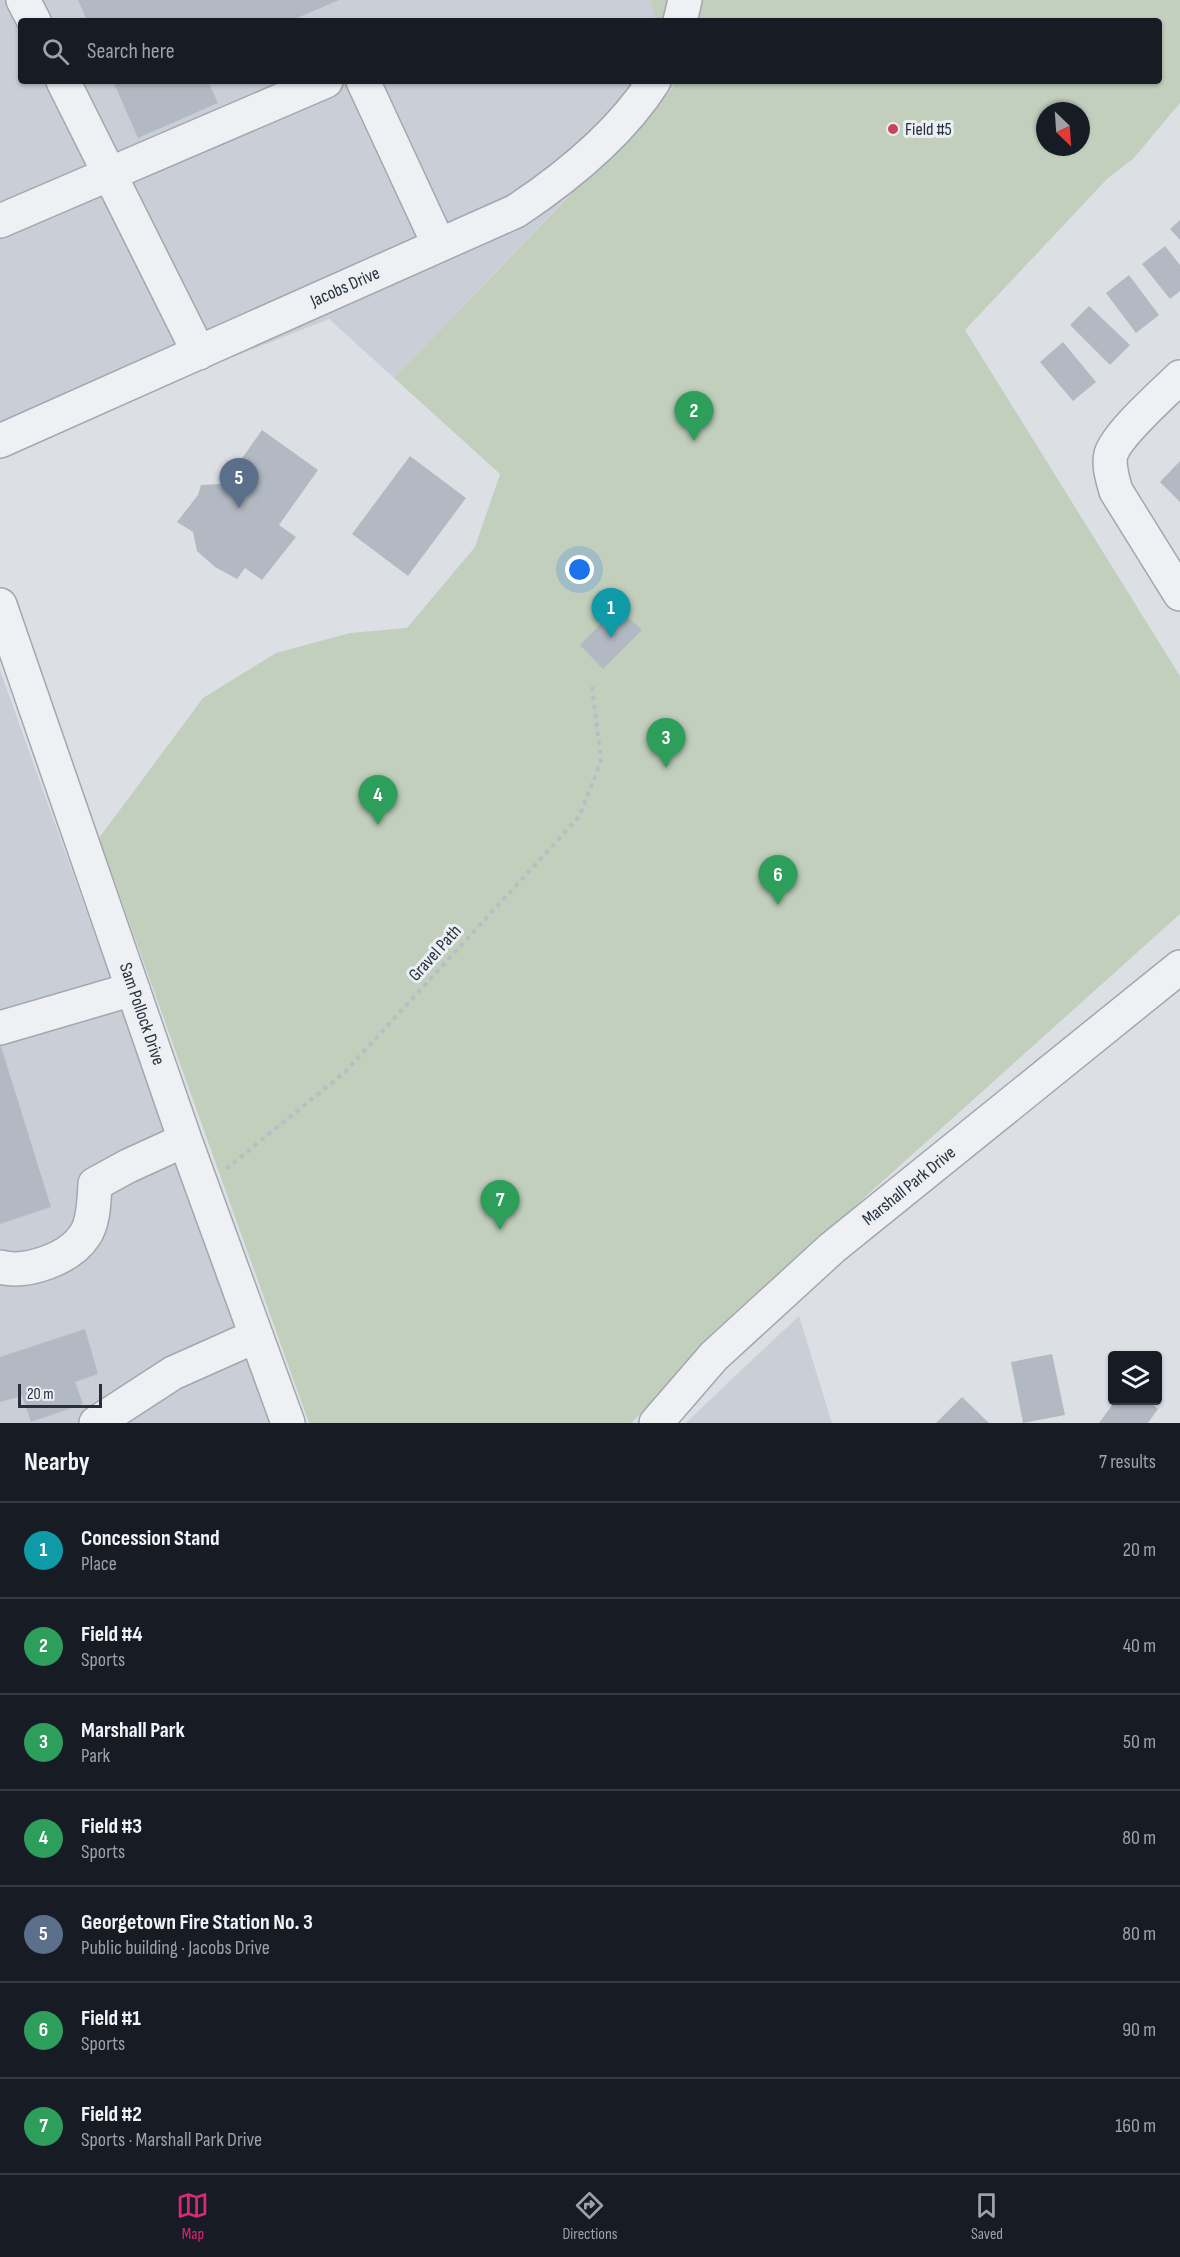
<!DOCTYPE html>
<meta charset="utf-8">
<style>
body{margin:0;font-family:"Sofia Sans Condensed",sans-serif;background:#242831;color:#f1f3f6}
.controls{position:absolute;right:18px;bottom:18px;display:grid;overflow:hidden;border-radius:6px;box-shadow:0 2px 4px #0004}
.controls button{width:54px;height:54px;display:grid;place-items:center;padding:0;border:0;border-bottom:2px solid #363941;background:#171b24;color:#f1f3f6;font:30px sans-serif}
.compass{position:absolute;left:1036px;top:102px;width:54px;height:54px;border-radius:50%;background:#171b24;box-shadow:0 2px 4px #0004;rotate:155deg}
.scale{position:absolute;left:18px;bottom:15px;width:84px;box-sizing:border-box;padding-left:6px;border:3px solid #262f3b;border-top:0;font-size:16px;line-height:21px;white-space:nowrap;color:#262f3b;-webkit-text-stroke:4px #ebeff3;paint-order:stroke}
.you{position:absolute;left:580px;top:570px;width:21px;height:21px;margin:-15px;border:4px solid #fff;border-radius:50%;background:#1a73e8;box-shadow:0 0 0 9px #1a73e833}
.badge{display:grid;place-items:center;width:39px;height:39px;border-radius:50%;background:#db2777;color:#fff;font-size:20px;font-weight:700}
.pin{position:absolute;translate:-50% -50px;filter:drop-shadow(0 2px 3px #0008)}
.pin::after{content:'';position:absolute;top:32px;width:21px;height:18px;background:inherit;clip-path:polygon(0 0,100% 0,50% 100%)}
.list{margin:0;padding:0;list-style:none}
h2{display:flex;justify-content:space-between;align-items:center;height:78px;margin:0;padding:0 24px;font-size:26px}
h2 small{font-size:20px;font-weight:400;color:#9ea1a6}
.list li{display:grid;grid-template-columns:39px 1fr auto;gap:18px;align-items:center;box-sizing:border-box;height:96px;padding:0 24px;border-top:2px solid #363941}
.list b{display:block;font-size:22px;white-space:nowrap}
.list p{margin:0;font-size:20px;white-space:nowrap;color:#9ea1a6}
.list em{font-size:20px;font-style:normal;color:#9ea1a6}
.icon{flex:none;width:33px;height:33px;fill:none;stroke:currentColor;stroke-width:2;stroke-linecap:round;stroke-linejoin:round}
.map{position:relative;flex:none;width:1180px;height:1423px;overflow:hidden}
.search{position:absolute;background:#171b24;box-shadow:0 2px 4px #0004;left:18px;right:18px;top:18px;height:66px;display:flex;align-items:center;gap:15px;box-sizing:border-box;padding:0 21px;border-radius:6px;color:#9ea1a6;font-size:22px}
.sheet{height:750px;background:#171b24}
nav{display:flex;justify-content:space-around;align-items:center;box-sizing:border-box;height:84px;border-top:2px solid #363941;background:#171b24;font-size:16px;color:#9ea1a6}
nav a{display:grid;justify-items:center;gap:3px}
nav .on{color:#db2777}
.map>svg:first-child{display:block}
.built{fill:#cacfd7}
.green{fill:#c2cfbd;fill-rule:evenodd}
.building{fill:#b3b9c2}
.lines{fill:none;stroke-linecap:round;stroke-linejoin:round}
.minor-casing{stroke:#a2a7af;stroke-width:36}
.path{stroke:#babec4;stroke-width:4;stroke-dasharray:4.5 4.5;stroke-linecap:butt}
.minor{stroke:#eef0f4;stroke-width:33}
.poi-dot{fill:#c7445e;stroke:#ebeff3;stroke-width:2}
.labels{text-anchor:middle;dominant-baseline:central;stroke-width:6;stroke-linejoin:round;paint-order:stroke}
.poi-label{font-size:18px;fill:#262f3b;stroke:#ebeff3;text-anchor:start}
.street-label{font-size:18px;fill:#262f3b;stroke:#ebeff3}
</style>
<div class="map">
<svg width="1180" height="1423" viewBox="0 0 1180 1423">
<rect width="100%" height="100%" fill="#dce0e5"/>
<path class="built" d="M0,0H650L656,21H21V81H673L674,86L394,378L329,319L0,450Z
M0,670L270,1423H0Z
M799,1316L832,1423H686L736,1375Z"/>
<path class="green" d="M650,0H1180V103L1133,159L1108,178L965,330L1180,676V914L866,1196L631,1423H309L99,838L203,698L276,653L350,633L407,628L475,547L500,474L394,378L674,87L673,81H1159V21H656ZM1045,111H1081V147H1045Z"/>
<path class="building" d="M78,0H339L290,21H87Z
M113,81H208L218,103L138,138Z
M1180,220V240L1170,229Z
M1165,246L1180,265V291L1170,299L1142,264Z
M1129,275L1159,315L1136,333L1106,293Z
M1089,306L1130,345L1110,365L1070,325Z
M1063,342L1096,382L1073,401L1040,362Z
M262,430L318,470L279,525L296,537L262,580L245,568L237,579L215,567L197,551L193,532L177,522L198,495L201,485L224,484Z
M410,456L466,498L408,576L352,534Z
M1180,461V502L1160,482Z
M617,607L642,630L603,669L580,645Z
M0,1043L51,1207L0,1224Z
M85,1329L98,1374L75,1382L83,1404L31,1422L22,1396L0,1402V1357Z
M1052,1354L1065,1415L1023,1423L1011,1362Z
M962,1397L989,1423H936Z
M1116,1400H1147L1158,1409L1148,1423H1099Z"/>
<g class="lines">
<defs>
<path id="minor" d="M23,0L34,21
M680,21L685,0
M63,81L199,353
M363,81L439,245
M0,221L326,81
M1180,377C1163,394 1118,433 1111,454C1108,466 1113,480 1116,491L1180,594
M0,441L516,211C567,177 621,133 654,81
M0,605L185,1140L288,1423
M0,1028L133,989
M0,1267C26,1274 70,1259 85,1235C94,1222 94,1200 95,1184L128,1166L185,1140
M96,1423L173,1373L256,1336
M656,1423L714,1356L832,1248L1180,967"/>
</defs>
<use href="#minor" class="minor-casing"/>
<path class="path" d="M226,1169L345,1072L579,817L601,761L592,686"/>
<use href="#minor" class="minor"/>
</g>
<circle class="poi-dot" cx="893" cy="129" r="6"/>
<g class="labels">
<g class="poi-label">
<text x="905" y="129">Field #5</text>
</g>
<g class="street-label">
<text transform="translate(345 287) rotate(-24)">Jacobs Drive</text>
<text transform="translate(435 953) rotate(-48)">Gravel Path</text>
<text transform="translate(142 1014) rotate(71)">Sam Pollock Drive</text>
<text transform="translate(909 1186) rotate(-39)">Marshall Park Drive</text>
</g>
</g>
</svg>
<div class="controls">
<button><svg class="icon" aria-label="layers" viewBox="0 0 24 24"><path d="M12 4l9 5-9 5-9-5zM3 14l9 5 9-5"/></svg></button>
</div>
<svg class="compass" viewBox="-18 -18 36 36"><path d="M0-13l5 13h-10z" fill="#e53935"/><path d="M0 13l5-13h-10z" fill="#9ea1a6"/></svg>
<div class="scale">20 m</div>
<div class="you"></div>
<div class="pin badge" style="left:611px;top:638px;background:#0f9aa8">1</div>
<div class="pin badge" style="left:694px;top:441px;background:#2e9e5b">2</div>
<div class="pin badge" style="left:666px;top:768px;background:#2e9e5b">3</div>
<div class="pin badge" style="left:378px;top:825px;background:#2e9e5b">4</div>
<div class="pin badge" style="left:239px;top:508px;background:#5c6f8a">5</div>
<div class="pin badge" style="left:778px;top:905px;background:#2e9e5b">6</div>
<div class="pin badge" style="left:500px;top:1230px;background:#2e9e5b">7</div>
<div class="search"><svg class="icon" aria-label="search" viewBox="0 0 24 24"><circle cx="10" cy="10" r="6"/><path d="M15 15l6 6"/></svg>Search here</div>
</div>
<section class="sheet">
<h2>Nearby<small>7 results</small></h2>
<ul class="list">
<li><span class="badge" style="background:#0f9aa8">1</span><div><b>Concession Stand</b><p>Place</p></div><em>20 m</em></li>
<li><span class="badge" style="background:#2e9e5b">2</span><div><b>Field #4</b><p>Sports</p></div><em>40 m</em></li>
<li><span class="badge" style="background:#2e9e5b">3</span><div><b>Marshall Park</b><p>Park</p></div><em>50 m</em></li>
<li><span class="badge" style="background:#2e9e5b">4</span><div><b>Field #3</b><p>Sports</p></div><em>80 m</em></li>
<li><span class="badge" style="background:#5c6f8a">5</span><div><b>Georgetown Fire Station No. 3</b><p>Public building · Jacobs Drive</p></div><em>80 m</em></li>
<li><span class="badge" style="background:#2e9e5b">6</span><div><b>Field #1</b><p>Sports</p></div><em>90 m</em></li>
<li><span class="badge" style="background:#2e9e5b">7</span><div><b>Field #2</b><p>Sports · Marshall Park Drive</p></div><em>160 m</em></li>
</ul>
</section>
<nav>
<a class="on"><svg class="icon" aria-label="map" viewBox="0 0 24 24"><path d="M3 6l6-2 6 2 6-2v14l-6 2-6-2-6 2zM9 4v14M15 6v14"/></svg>Map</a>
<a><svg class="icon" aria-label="directions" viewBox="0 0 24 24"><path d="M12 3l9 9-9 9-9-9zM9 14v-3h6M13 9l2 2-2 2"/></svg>Directions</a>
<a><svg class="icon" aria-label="saved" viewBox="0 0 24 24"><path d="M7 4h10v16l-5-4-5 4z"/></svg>Saved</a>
</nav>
